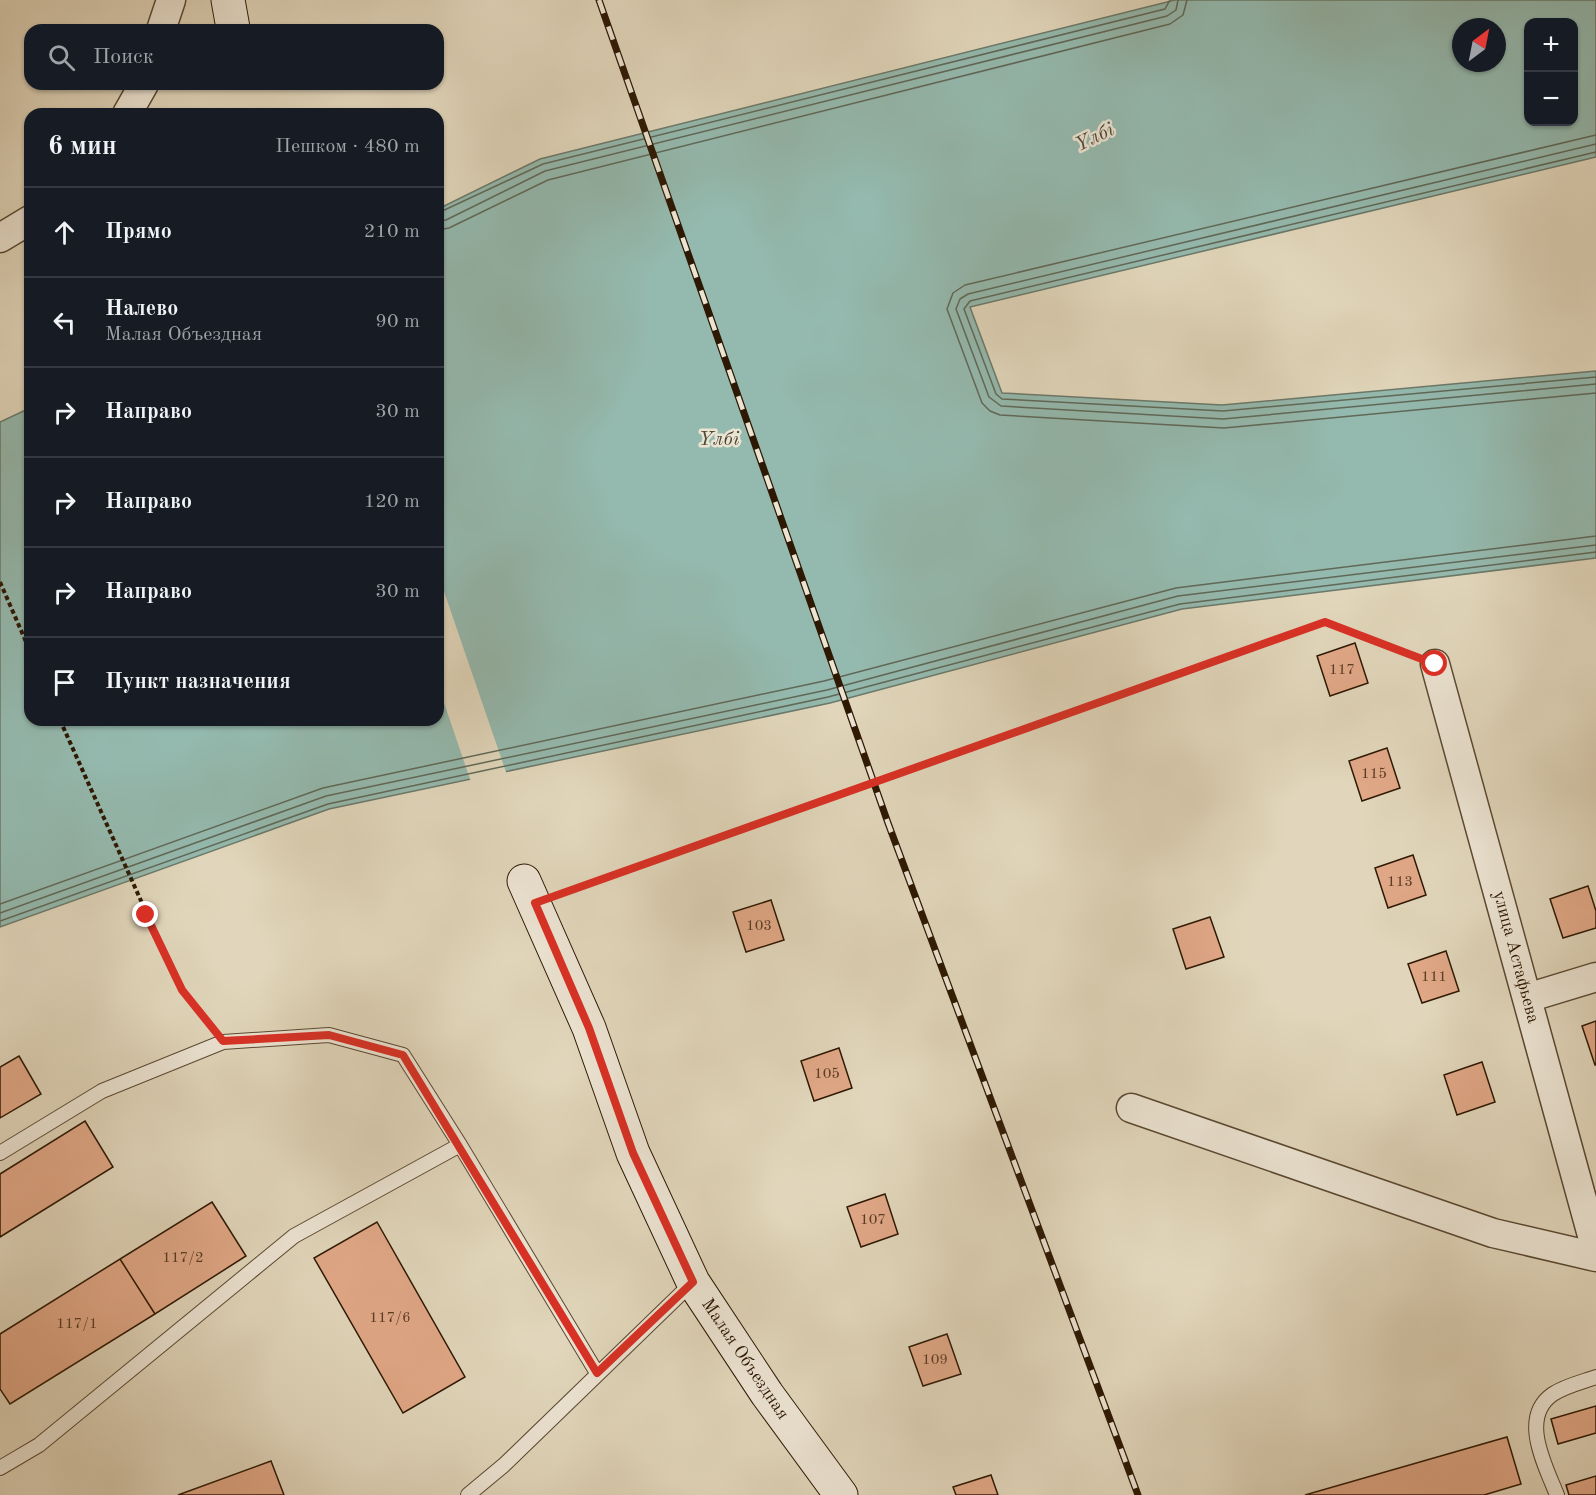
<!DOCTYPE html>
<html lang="ru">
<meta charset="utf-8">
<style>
body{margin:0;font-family:"Old Standard TT",serif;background:#242831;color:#f1f3f6}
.controls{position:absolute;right:18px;top:18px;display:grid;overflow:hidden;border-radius:12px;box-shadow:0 2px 4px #0004}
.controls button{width:54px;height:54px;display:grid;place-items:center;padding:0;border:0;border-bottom:2px solid #363941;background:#171b24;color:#f1f3f6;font:30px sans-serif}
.compass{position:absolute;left:1452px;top:18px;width:54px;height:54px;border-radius:50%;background:#171b24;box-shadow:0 2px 4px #0004;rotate:32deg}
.stop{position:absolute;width:18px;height:18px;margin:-14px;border:4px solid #d93025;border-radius:50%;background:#fff}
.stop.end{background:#d93025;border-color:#fff;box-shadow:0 2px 6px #0008}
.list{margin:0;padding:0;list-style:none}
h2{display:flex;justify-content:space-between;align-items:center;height:78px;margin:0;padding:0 24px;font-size:26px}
h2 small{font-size:20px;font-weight:400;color:#9ea1a6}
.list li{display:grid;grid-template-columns:39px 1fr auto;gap:18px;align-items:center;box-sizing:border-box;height:90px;padding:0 24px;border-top:2px solid #363941}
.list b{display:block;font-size:22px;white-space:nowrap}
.list p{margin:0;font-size:20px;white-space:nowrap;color:#9ea1a6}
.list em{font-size:20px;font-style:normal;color:#9ea1a6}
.icon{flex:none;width:33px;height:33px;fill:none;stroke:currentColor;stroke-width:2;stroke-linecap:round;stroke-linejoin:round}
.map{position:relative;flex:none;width:1596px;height:1495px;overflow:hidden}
.search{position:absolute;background:#171b24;box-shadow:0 2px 4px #0004;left:24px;top:24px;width:420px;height:66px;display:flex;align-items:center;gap:15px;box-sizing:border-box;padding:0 21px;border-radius:18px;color:#9ea1a6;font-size:22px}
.panel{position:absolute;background:#171b24;box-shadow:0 2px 4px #0004;left:24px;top:108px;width:420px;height:618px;border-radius:18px}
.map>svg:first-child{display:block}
.water{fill:#94b9ae;stroke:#6b796a;stroke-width:1.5;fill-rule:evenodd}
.pier{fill:#e1d6bb}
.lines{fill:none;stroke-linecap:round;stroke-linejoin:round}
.shore{stroke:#606858;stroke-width:1.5}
.building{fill:#e1a887;stroke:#2d1803;stroke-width:1.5}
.service-casing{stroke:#5a4831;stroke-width:16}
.minor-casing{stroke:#5a4831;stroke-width:31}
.secondary-casing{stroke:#2d1803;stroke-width:35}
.path{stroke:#2d1803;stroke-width:4;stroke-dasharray:4.5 3;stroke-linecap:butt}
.service{stroke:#ece4d3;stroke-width:14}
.minor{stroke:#ece4d3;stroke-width:28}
.secondary{stroke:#ece4d3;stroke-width:33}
.rail-casing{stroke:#2d1803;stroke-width:7}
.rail{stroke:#ece4d3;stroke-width:4.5;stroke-dasharray:14;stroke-linecap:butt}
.route{stroke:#d93025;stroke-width:8}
.labels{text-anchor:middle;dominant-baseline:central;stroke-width:5;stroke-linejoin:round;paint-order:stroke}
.number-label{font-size:15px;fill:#5a3c24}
.street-label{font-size:18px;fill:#2d1803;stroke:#ece4d3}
.water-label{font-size:20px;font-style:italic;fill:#4c4836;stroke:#ece4d3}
</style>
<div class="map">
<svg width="1596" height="1495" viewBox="0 0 1596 1495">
<rect width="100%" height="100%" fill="#e1d6bb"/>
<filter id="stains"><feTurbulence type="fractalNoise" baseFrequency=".00333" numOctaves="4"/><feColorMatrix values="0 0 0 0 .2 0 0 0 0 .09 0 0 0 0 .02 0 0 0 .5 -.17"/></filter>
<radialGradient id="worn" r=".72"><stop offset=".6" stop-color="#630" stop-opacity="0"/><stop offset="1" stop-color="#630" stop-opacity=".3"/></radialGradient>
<path class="water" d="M1175,0H1596V157L970,307L1002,393L1222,405L1596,371V558L1182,609L830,703L329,809L0,927V422L30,408V720H438V209L540,159ZM1528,22H1574V122H1528ZM1461,27H1497V63H1461Z"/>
<path class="pier" d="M438,574L507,775L471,782L438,685Z"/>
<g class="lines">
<path class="shore" d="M1596,135L965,285L953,293L947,309L982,403L990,411L1000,415L1224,428L1596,393
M1596,144L968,294L960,299L956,309L989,397L1001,406L1223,419L1596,384
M1596,152L970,301L964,309L996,394L1002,399L1223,411L1596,377
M438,213L543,164L1165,9L1170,0
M438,221L446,220L545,171L1167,16L1176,10L1178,0
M438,230L449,228L548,180L1170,24L1183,15L1187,0
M0,904L323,788L824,681L1176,588L1596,536
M0,913L326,796L827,690L1178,596L1596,545
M0,921L328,804L828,697L1180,604L1596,552"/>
</g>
<path class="building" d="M1355,643L1368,683L1330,696L1317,656Z
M1387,748L1400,788L1362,801L1349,761Z
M1413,855L1426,895L1388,908L1375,868Z
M1588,886L1596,911V928L1563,938L1550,899Z
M771,900L784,940L746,952L733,912Z
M1210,917L1224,957L1186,969L1173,929Z
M1446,951L1459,991L1422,1003L1408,964Z
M1596,1021V1065H1595L1582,1026Z
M839,1048L852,1088L814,1101L801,1061Z
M19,1056L41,1094L0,1118V1067Z
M1482,1062L1495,1102L1457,1115L1444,1075Z
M85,1121L113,1167L0,1237V1174Z
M885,1194L898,1234L861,1247L847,1207Z
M212,1202L246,1256L155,1314L120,1259Z
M377,1222L465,1377L403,1413L314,1258Z
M120,1259L155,1314L10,1404L0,1389V1334Z
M947,1334L961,1374L923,1386L909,1347Z
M1596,1406V1433L1558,1444L1551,1419Z
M1507,1437L1521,1484L1484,1495H1305Z
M271,1461L284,1495H178Z
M991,1475L998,1495H956L953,1487Z
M1596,1476V1495H1569L1566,1485Z"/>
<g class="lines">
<defs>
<path id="service" d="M0,1153L102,1091L223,1042L329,1035L403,1055L460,1145
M0,1468L39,1445L294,1236L460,1145L597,1373
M468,1495L504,1465L693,1282
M1557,1495C1545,1465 1519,1417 1553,1394C1565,1386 1582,1382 1596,1377"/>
<path id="minor" d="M161,30L171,0
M127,114L144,84
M0,238L30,220
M1435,664L1596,1250
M1527,998L1596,977
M1131,1108L1493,1233L1596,1257"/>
<path id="secondary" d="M228,0L233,28
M524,881L589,1028L633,1153L693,1282L767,1394L841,1495"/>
</defs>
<use href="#service" class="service-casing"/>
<use href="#minor" class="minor-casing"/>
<use href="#secondary" class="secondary-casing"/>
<path class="path" d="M0,582L30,651
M60,720L181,990L210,1025
M563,892L1325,622L1409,654"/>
<use href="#service" class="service"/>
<use href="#minor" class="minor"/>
<use href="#secondary" class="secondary"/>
<defs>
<path id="rail" d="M599,0L888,823L1138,1495"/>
</defs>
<use href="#rail" class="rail-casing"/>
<use href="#rail" class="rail"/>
</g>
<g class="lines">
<path class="route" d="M146,915L182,990L223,1041L329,1035L403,1055L597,1373L693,1282L633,1153L589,1028L535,903L1325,622L1435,664"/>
</g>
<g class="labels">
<g class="number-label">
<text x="1342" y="670">117</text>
<text x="1374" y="774">115</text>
<text x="1400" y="882">113</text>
<text x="759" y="926">103</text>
<text x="1434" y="977">111</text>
<text x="827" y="1074">105</text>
<text x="873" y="1220">107</text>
<text x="183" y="1258">117/2</text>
<text x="390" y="1318">117/6</text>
<text x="77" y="1324">117/1</text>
<text x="935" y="1360">109</text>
</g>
<g class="street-label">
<text transform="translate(1516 957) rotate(75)">улица Астафьева</text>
<text transform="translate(745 1359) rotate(56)">Малая Объездная</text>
</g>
<g class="water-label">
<text transform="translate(1095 138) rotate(-26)">Үлбі</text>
<text x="719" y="440">Үлбі</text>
</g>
</g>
<rect width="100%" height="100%" filter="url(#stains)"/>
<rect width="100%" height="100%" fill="url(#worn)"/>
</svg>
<div class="controls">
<button>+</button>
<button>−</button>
</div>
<svg class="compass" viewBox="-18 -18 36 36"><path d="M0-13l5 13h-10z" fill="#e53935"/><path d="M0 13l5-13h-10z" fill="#9ea1a6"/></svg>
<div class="stop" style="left:1435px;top:664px"></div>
<div class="stop end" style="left:146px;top:915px"></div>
<div class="search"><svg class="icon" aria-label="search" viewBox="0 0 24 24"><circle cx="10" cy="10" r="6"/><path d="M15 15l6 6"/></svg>Поиск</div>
<section class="panel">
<h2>6 мин<small>Пешком · 480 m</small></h2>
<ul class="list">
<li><svg class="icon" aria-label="ahead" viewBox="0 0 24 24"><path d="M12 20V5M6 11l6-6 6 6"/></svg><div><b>Прямо</b></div><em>210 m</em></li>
<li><svg class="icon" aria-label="left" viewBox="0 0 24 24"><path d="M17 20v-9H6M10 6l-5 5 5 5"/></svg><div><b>Налево</b><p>Малая Объездная</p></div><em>90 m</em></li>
<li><svg class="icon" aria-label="right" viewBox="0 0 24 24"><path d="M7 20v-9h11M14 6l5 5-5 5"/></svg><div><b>Направо</b></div><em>30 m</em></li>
<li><svg class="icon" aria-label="right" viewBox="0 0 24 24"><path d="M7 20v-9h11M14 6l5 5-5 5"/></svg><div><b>Направо</b></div><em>120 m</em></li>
<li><svg class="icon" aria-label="right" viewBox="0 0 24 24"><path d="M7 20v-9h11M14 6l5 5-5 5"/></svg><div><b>Направо</b></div><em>30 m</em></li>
<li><svg class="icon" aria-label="arrive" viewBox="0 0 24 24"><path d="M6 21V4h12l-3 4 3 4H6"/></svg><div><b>Пункт назначения</b></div></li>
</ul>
</section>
</div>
